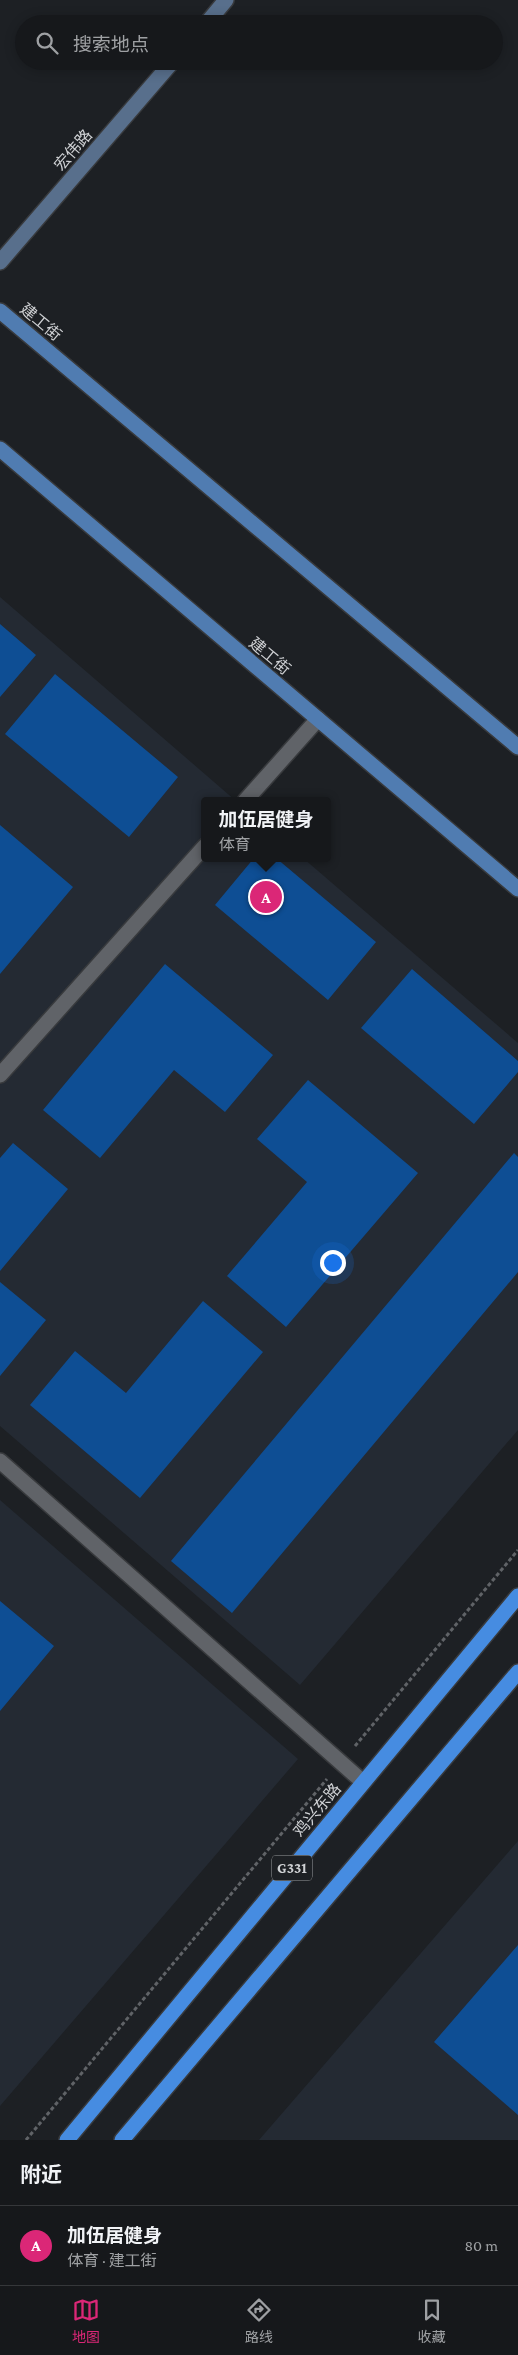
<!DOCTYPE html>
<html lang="zh">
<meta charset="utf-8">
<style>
body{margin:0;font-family:"Crimson Pro","Noto Sans SC",serif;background:#1f2124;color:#f1f3f6}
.you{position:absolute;left:332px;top:1262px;width:18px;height:18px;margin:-12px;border:4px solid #fff;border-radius:50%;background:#1a73e8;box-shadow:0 0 0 8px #1a73e833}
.badge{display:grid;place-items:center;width:32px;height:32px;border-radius:50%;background:#db2777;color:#fff;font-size:16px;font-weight:700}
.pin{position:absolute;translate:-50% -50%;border:2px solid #fff;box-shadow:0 1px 5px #0006}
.popup{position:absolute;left:201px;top:797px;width:130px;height:65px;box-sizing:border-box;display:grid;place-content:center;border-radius:5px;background:#16181b;filter:drop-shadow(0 1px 4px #0005);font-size:16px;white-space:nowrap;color:#9ea0a3}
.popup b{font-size:19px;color:#f1f3f6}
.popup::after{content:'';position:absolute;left:50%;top:100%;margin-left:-10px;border:10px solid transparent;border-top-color:#16181b}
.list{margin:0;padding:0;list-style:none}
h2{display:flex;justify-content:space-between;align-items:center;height:65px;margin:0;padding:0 20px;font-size:21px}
h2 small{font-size:16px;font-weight:400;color:#9ea0a3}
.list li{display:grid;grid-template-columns:32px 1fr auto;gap:15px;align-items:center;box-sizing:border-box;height:80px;padding:0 20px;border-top:1px solid #35373a}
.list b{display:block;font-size:19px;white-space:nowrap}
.list p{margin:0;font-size:16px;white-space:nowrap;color:#9ea0a3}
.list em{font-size:16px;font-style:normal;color:#9ea0a3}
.icon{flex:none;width:28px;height:28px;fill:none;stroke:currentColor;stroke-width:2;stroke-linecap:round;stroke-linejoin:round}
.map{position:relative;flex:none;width:518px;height:2140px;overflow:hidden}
.search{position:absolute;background:#16181b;box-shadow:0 2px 12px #0003;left:15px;right:15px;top:15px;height:55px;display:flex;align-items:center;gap:12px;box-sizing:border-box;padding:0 18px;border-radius:28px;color:#9ea0a3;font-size:19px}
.sheet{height:145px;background:#16181b}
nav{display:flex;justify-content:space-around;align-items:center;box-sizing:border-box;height:70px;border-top:1px solid #35373a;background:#16181b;font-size:14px;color:#9ea0a3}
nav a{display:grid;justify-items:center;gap:2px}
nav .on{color:#db2777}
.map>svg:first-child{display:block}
.built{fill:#242a33}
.building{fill:#0e4e94}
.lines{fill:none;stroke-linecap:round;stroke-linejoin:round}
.street-casing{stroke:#383a3d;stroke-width:18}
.secondary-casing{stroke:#383a3d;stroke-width:18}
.primary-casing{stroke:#383a3d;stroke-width:18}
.highway-casing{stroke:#383a3d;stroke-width:18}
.path{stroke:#606367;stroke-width:3;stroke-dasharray:4 2.5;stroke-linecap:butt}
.street{stroke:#606368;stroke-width:15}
.secondary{stroke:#586f8c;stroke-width:15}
.primary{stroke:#507cb1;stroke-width:15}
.highway{stroke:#468ce1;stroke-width:15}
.labels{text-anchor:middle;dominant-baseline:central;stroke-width:4;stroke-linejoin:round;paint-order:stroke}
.shield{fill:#1d2024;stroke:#9a9c9f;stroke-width:1}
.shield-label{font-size:15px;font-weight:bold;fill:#cfd1d4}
.street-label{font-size:16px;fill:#cfd1d4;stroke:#1d2024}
</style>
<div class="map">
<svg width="518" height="2140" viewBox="0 0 518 2140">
<rect width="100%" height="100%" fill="#1d2024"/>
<path class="built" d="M0,597L236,801H205V858H303L518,1043V1430L300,1685L0,1426Z
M0,1500L298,1759L0,2106Z
M518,1841V2140H259Z"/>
<path class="building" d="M0,624L36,655L0,697Z
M55,674L178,777L129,837L5,734Z
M0,825L73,887L0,974Z
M254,858H276L376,942L328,1000L215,905Z
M165,964L273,1055L225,1112L174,1070L100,1158L43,1110Z
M412,969L518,1061V1072L474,1124L361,1028Z
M308,1080L418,1173L286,1327L227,1276L307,1182L257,1139Z
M13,1143L68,1189L0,1271V1158Z
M514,1153L518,1157V1272L232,1613L171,1561Z
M0,1282L46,1320L0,1376Z
M203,1301L263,1352L140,1498L30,1405L75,1351L126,1393Z
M0,1601L54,1646L0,1711Z
M518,1945V2115L434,2042Z"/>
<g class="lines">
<defs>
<path id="street" d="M245,801L318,719
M0,1075L205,846
M0,1461L363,1782"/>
<path id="secondary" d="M206,24L226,0
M0,262L173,61"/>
<path id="primary" d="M0,311L518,747
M0,449L518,889"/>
<path id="highway" d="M67,2140L518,1596
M122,2140L518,1672"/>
</defs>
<use href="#street" class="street-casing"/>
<use href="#secondary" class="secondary-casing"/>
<use href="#primary" class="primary-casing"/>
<use href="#highway" class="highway-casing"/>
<path class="path" d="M355,1746L518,1550
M26,2140L327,1779"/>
<use href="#street" class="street"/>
<use href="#secondary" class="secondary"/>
<use href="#primary" class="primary"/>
<use href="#highway" class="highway"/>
</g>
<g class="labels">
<rect class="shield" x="272" y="1855.5" width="40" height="25" rx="4"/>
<g class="shield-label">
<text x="292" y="1868">G331</text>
</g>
<g class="street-label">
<text transform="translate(73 150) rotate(-49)">宏伟路</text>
<text transform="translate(41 322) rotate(40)">建工街</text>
<text transform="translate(270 656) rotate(40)">建工街</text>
<text transform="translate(317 1810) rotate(-50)">鸡兴东路</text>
</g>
</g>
</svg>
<div class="you"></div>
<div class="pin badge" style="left:266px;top:897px">A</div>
<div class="popup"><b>加伍居健身</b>体育</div>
<div class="search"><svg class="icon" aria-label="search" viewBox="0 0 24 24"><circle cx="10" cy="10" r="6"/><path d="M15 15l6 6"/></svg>搜索地点</div>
</div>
<section class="sheet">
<h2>附近<small></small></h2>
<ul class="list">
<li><span class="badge">A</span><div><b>加伍居健身</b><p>体育 · 建工街</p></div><em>80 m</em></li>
</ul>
</section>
<nav>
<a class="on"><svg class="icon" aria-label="map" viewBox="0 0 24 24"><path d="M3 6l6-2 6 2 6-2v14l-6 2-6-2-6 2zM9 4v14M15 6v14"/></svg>地图</a>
<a><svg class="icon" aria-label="directions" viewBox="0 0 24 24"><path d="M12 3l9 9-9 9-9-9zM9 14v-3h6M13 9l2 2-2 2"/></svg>路线</a>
<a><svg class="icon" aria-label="saved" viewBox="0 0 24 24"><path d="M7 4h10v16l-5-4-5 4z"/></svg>收藏</a>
</nav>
